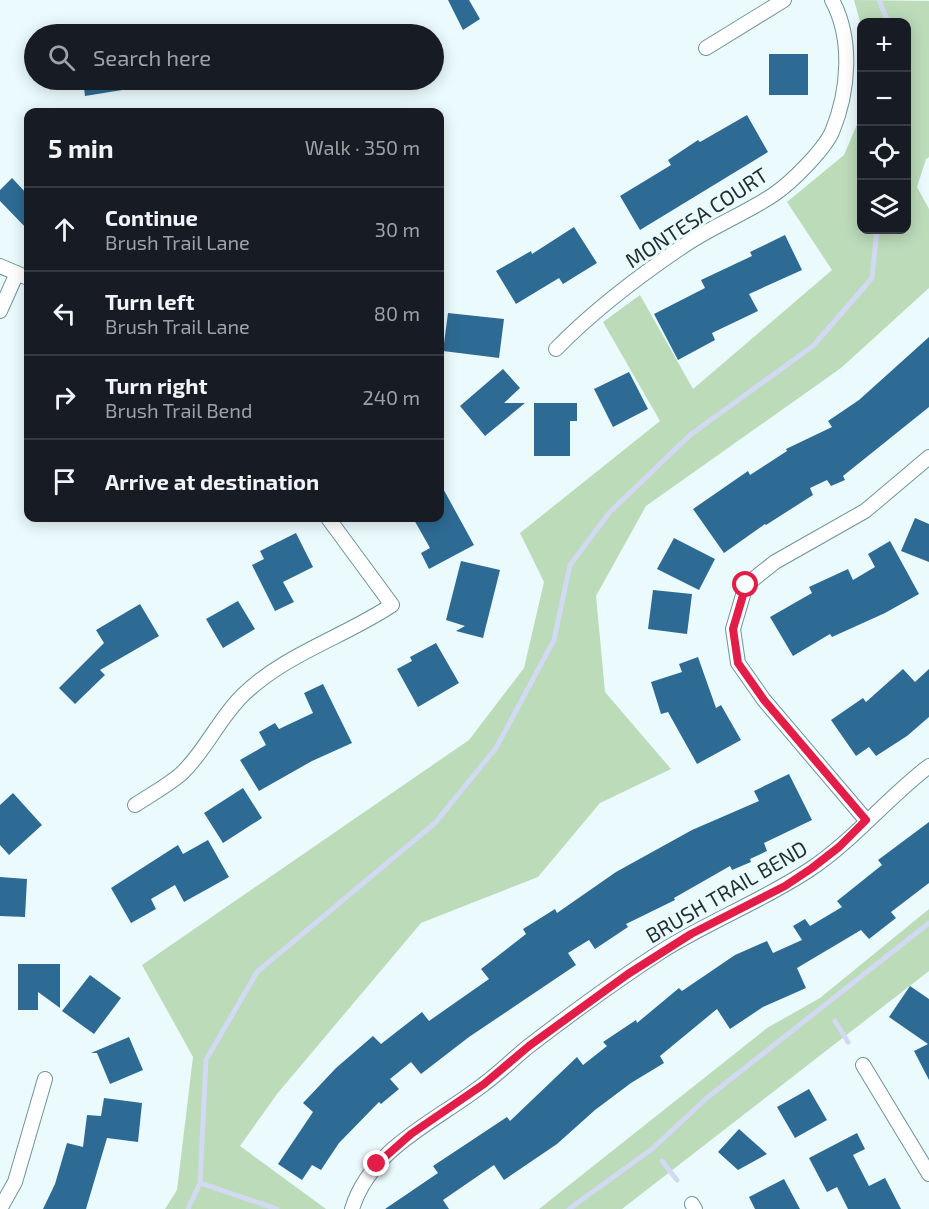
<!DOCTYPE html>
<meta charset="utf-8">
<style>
body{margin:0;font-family:"Exo 2",sans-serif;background:#20242c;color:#f1f3f6}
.controls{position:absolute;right:18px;top:18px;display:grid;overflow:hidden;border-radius:12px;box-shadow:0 3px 15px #0003}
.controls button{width:54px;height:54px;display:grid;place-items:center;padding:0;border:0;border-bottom:2px solid #363941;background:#171b24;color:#f1f3f6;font:30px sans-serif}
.stop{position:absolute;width:18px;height:18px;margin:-14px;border:4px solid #e11d48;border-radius:50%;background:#fff}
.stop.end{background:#e11d48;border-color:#fff;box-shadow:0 2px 6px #0008}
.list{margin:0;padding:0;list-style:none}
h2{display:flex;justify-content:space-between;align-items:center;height:78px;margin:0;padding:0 24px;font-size:26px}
h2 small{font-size:20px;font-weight:400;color:#9ea1a6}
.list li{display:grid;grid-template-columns:39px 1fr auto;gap:18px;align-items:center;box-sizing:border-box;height:84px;padding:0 24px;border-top:2px solid #363941}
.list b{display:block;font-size:22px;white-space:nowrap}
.list p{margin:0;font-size:20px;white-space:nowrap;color:#9ea1a6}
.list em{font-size:20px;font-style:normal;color:#9ea1a6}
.icon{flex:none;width:33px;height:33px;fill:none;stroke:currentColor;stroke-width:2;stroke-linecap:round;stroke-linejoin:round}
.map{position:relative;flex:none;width:929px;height:1209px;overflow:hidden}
.search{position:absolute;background:#171b24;box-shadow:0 3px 15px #0003;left:24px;top:24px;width:420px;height:66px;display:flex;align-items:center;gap:15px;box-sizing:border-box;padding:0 21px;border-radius:33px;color:#9ea1a6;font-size:22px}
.panel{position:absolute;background:#171b24;box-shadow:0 3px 15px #0003;left:24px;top:108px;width:420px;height:414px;border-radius:12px}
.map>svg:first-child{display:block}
.green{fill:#bbdbb9}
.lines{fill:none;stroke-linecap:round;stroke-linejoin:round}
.stream{stroke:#d2d9f3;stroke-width:5}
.building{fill:#2e6b94}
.minor-casing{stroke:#6e949a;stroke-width:16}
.minor{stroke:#fff;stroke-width:14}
.route{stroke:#e11d48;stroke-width:8}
.labels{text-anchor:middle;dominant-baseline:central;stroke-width:6;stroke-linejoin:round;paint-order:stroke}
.street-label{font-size:21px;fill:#1f2f31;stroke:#ebfbfd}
</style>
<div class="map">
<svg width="929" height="1209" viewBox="0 0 929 1209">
<rect width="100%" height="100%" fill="#ebfbfd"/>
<path class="green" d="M854,0L929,1V157L926,159L917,187L929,209V288L841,368L646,506L596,596L605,692L671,769L600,803L538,877L421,923L277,1094L240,1146L326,1209H165L177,1190L193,1057L142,965L469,740L524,668L544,582L520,533L660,421L603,322L640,295L693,389L832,270L787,202L844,155L861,115L862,230H906V22H862L861,25Z
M929,909V971L622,1209H539L767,1028L820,998Z"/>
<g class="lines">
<path class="stream" d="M879,0L888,22
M835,1021L848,1042
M662,1161L677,1180
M200,1183L277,1209
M188,1209L200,1183L206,1060L257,972L435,823L496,748L554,640L570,565L609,513L690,435L813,346L872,278L877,230
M569,1209L652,1149L708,1097L929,923"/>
</g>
<path class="building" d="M448,0H469L480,19L463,30Z
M769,54H808V95H769Z
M83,80H140L141,87L85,96Z
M747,115L768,152L640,230L620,196L671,165L668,160L698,140L700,142Z
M12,178L28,195V230L0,201V190Z
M574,227L597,263L563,284L559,278L516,304L496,271L531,251L532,254Z
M785,235L802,270L749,294L758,311L712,333L715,340L678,360L654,314L705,288L701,280L752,256L750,252Z
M448,313L504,319L499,358L443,351Z
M929,337V407L843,476L845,480L831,486L827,480L810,488L813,495L766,525L765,524L724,553L693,509L748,471L750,475L787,451L786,449L832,427L828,421L859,400Z
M503,369L520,388L504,403H525L485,436L460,406Z
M629,372L648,409L613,427L594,389Z
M534,403H577V421H570V456H534Z
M440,483L474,545L429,569L421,553L430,548L413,518H440Z
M915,518L929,524V562L901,551Z
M296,533L313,567L283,582L294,602L275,611L252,565L264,559L260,551Z
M674,538L715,559L699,590L657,569Z
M890,541L919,594L885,613L832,637L830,634L793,656L770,617L812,593L809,587L848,569L853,580L875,567L868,554Z
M461,561L500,570L483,638L456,631L465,626L446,620Z
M653,590L692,594L687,634L648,629Z
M238,601L255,629L223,648L206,619Z
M140,604L159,636L100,670L105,675L75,704L59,688L104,643L96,630Z
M436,643L459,683L418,707L397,669L412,661L410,657Z
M698,657L716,708L721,705L741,740L697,764L668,712L661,714L651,682L682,672L679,664Z
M903,669L915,682L929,669V717L907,736L876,756L869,747L856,756L831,720L863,698L866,702Z
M323,684L352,743L312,761L259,791L240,760L266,745L259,732L275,723L279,729L313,713L304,693Z
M789,774L812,820L764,843L767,851L750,859L751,862L732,870L730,866L674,898L675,900L626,924L628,927L595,949L589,940L568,953L576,965L469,1037L421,1074L411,1062L390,1079L399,1089L381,1104L379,1102L339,1143L321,1170L312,1165L302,1180L278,1164L313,1112L303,1103L336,1068L373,1036L381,1044L422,1012L429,1021L489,979L481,969L526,934L523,929L555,909L557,913L616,872L692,830L759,801L754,791Z
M243,788L262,818L223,843L204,813Z
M13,793L42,825L9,855L0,845V805Z
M929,822V883L891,912L896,918L869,939L861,930L797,968L806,988L763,1007L730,1029L717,1009L660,1056L664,1063L631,1083L595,1110L557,1144L504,1180L494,1165L443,1200L449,1209H385L438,1173L433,1166L507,1117L510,1121L577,1057L583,1065L607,1046L603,1042L636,1020L637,1023L679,988L682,991L735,955L767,941L773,953L802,940L793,926L805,919L810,926L842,907L837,901L882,865L878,860Z
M208,840L229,877L184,902L175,885L151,899L156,909L131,923L111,888L178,845L183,854Z
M0,877L27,879L25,917L0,916Z
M18,964H60V1008L38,992V1010H18Z
M90,975L121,998L94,1034L62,1011Z
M910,986L929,999V1080L914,1051L928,1044L889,1017Z
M129,1037L143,1070L110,1084L97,1053H91Z
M809,1089L827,1120L795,1138L777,1107Z
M104,1098L142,1103L138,1142L107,1138L86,1209H43L55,1184L67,1143L83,1147L87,1115L101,1116Z
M739,1129L767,1154L738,1170L718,1152Z
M857,1133L865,1149L853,1155L869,1186L885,1178L901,1209H848L837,1187L827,1192L809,1158Z
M784,1179L800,1209H755L749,1197Z"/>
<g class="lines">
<defs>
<path id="minor" d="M706,48L784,0
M0,266L28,278
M0,311L17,273
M556,349C593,311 635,279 679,249C708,228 743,215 773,195C791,183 823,151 832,132C849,91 853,39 832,0
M135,805C150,795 167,786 181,774C205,752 219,718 243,695C285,654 344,637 392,605L328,518
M866,820L764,700L738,663L733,629L746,585L775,562L865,511L929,457
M863,1065L929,1174
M692,1204L695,1209
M0,1209L15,1182L45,1079
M352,1209C371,1147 437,1121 484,1084C500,1072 514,1058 529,1046C572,1013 617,980 662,951C710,921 762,901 809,870C853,841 887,798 929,766"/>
</defs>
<use href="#minor" class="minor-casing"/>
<use href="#minor" class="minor"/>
</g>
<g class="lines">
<path class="route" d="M377,1164L411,1134L484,1084L529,1046L628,974L691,934L785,886L812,868L839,847L866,820L764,700L738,663L733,629L746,585"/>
</g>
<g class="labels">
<g class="street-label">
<text transform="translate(696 217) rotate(-33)">MONTESA COURT</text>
<text transform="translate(726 891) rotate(-30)">BRUSH TRAIL BEND</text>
</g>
</g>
</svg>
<div class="controls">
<button>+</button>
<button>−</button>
<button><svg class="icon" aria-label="locate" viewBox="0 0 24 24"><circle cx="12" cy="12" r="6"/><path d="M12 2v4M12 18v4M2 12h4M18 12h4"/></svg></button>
<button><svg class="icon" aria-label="layers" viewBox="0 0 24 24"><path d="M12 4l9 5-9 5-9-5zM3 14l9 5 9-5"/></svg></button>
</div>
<div class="stop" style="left:746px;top:585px"></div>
<div class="stop end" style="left:377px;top:1164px"></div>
<div class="search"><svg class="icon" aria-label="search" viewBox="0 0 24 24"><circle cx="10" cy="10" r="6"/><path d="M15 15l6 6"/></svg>Search here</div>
<section class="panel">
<h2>5 min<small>Walk · 350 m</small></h2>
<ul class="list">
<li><svg class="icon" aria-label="ahead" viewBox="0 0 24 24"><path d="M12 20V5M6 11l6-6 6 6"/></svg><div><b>Continue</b><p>Brush Trail Lane</p></div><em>30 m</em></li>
<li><svg class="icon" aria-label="left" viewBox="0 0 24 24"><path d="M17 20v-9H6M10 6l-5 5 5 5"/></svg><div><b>Turn left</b><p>Brush Trail Lane</p></div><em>80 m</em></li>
<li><svg class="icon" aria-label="right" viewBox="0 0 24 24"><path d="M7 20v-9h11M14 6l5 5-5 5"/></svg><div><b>Turn right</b><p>Brush Trail Bend</p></div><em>240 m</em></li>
<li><svg class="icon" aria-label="arrive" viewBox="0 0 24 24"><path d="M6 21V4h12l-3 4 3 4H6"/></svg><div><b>Arrive at destination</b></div></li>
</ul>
</section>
</div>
